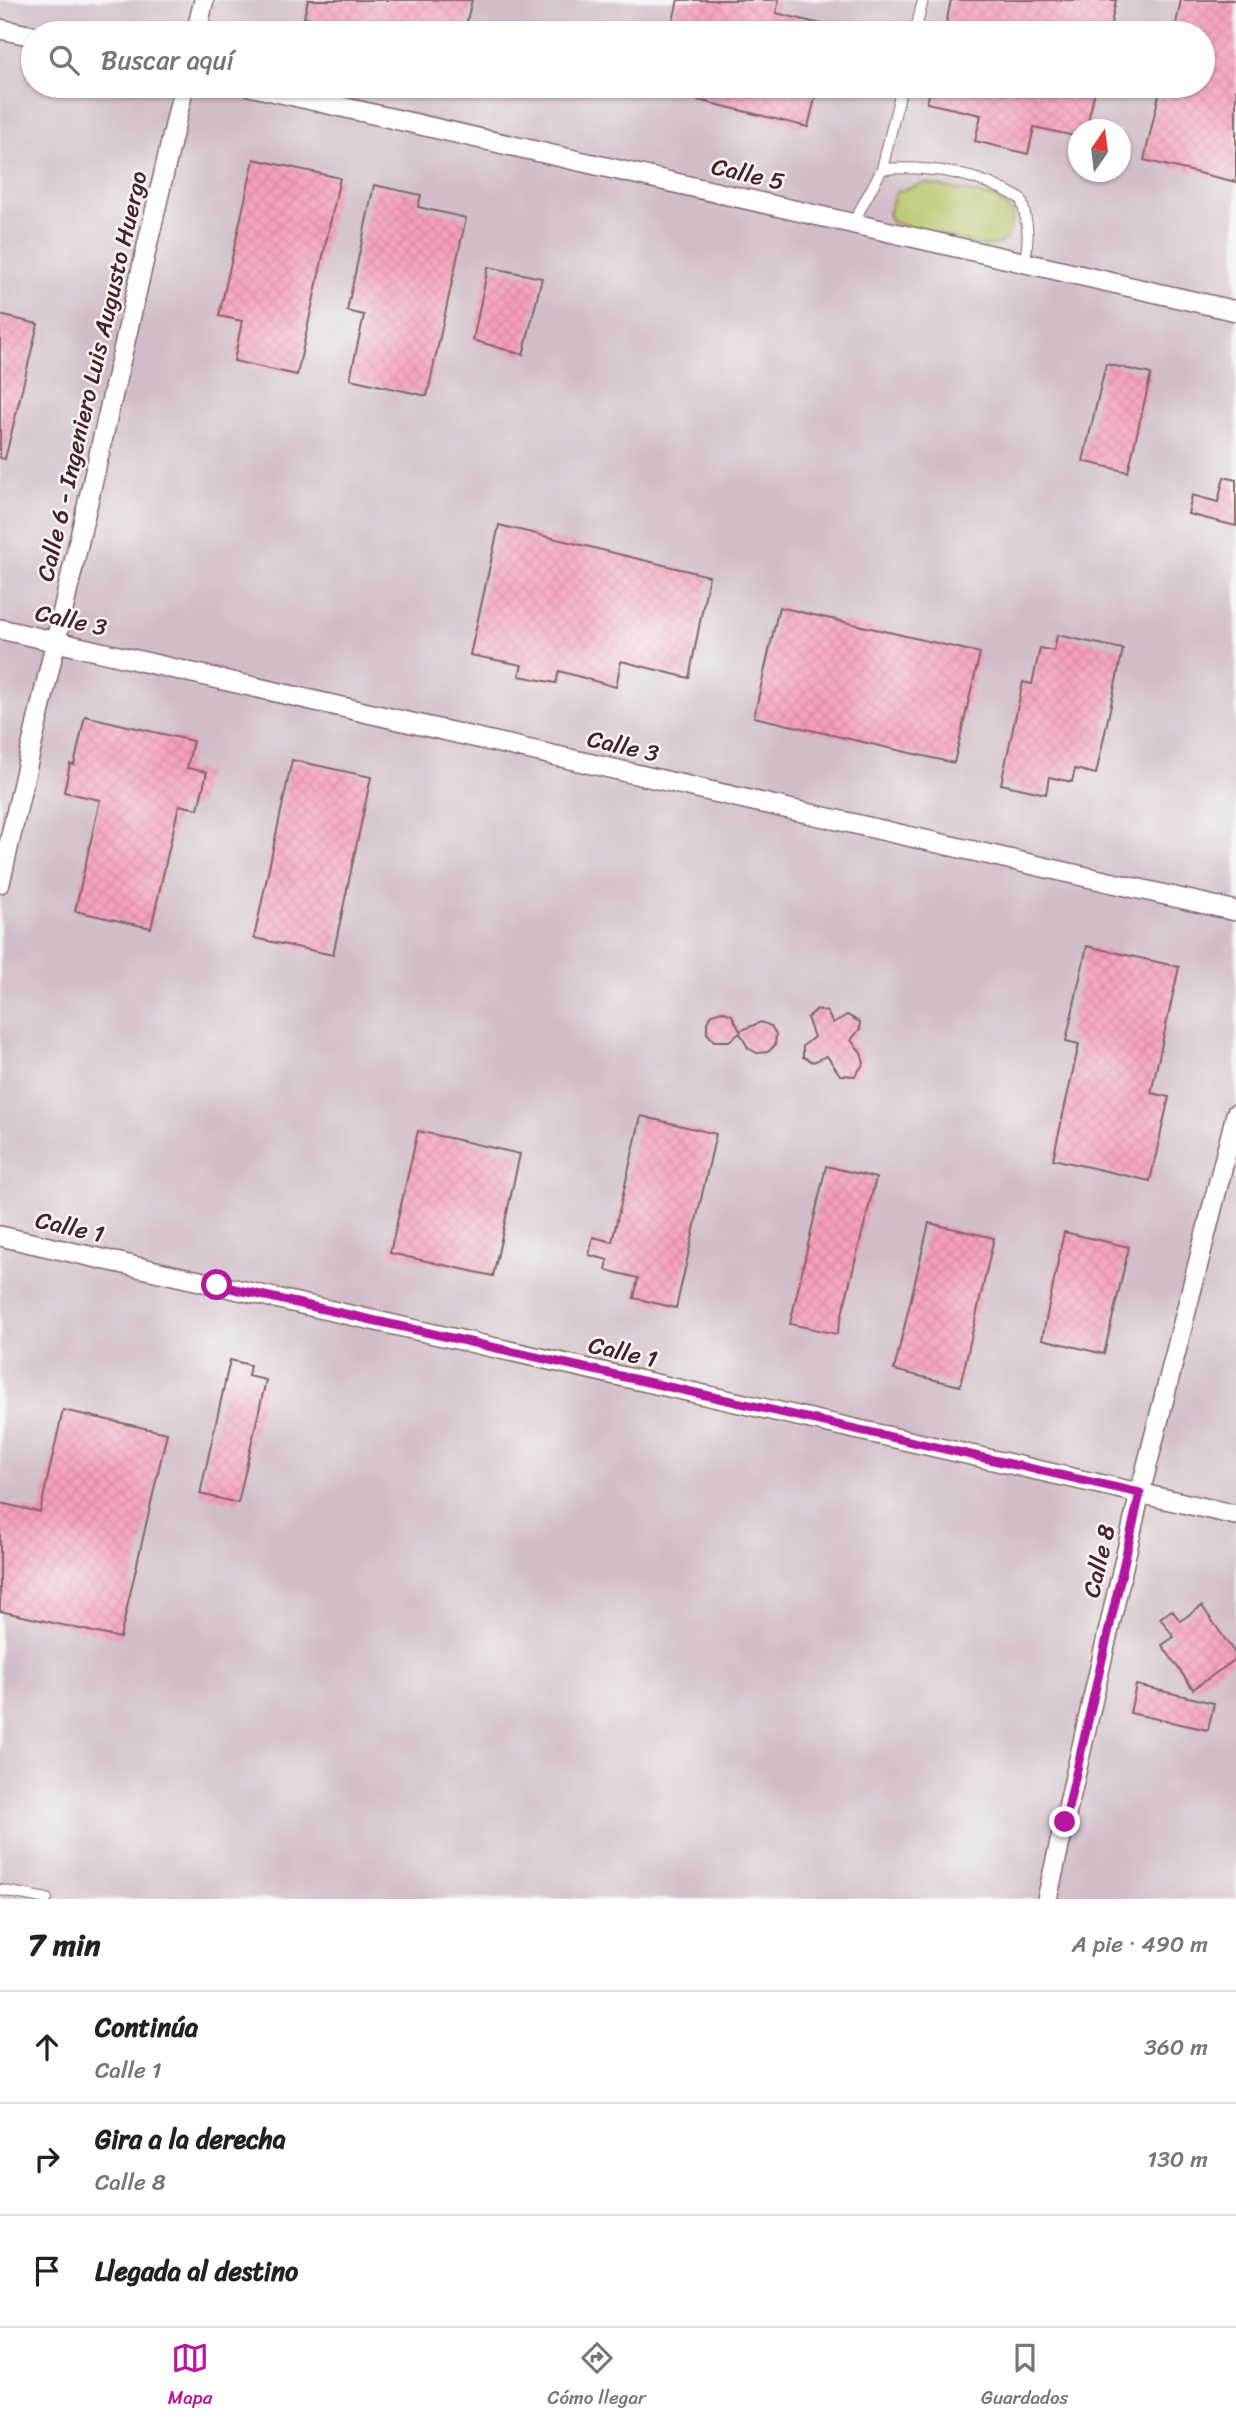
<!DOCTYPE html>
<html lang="es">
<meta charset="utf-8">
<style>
body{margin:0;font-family:Sriracha,sans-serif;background:#f2f2f2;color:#222}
.compass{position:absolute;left:1068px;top:119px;width:63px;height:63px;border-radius:50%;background:#fff;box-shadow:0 2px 5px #0004;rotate:14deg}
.stop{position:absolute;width:21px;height:21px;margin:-16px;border:5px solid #b5179e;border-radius:50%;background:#fff}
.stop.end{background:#b5179e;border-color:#fff;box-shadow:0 2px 7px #0008}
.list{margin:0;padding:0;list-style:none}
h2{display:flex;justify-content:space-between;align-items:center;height:91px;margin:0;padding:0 28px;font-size:30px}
h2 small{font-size:23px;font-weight:400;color:#767676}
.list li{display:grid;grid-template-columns:46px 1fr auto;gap:21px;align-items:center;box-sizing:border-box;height:112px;padding:0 28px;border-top:2px solid #e0e0e0}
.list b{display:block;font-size:26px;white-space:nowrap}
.list p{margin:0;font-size:23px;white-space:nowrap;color:#767676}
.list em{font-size:23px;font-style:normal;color:#767676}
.icon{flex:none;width:38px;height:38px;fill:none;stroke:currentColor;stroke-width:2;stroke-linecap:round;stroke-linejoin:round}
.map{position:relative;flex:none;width:1236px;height:1899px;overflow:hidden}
.search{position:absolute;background:#fff;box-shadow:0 2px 5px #0004;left:21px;right:21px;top:21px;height:77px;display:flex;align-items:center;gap:18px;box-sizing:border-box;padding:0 24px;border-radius:38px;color:#767676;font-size:26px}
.sheet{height:427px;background:#fff}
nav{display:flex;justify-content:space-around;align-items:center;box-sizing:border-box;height:98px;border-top:2px solid #e0e0e0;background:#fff;font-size:19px;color:#767676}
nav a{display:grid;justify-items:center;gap:4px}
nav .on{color:#b5179e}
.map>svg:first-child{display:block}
.industrial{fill:#d1bdc9;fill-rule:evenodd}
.grass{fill:#b5c568;stroke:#80724a;stroke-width:2}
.building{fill:url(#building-cross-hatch)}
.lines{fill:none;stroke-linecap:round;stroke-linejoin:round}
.lane-casing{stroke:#836666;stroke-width:12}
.street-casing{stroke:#836666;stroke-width:22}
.lane{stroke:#fff;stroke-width:10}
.street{stroke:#fff;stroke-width:19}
.route{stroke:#b5179e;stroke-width:9}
.labels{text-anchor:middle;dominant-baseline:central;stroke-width:5;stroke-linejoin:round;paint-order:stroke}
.street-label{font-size:24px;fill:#4a1f2b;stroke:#f6f6f2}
</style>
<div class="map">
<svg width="1236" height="1899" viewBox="0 0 1236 1899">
<defs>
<pattern id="building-cross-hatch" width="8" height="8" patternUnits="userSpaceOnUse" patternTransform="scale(1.75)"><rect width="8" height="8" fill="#f69fbc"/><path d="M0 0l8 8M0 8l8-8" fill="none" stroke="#d488a2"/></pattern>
</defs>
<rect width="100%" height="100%" fill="#f6f6f2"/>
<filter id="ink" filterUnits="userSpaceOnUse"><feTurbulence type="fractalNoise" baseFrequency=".0143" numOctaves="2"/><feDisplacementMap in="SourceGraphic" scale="14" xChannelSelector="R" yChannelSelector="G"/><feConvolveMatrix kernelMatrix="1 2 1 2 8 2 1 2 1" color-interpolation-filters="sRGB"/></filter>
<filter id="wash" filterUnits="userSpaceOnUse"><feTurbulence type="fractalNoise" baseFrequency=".00686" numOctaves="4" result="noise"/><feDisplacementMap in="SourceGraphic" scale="28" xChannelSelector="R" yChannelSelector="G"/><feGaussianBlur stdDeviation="1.57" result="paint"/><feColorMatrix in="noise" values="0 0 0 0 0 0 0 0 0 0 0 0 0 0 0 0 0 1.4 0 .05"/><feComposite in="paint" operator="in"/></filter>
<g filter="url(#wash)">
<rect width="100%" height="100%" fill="#ece9d3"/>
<path class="industrial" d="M0,0H1236V1899H0ZM33,33H1203V86H33ZM1078,130H1120V172H1078Z"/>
<path class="grass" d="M925,183L995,198L1013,213L1008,237L997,245L985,246L892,222L888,214L896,192Z"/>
<g id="blocks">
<path class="building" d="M308,0H472L464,33H375L304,17Z
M678,0H779L776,13L837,28L836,33H670Z
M951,0H1116L1109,33H944Z
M1181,0H1236V182L1144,160L1161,86H1203V33H1174Z
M693,86H818L808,127L690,98Z
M931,86H1096L1086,130H1079V137L1034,127L1028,154L975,141L981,115L927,103Z
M254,159L340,178L297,375L234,361L242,321L219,316Z
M374,185L421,195L418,207L466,218L427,396L350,379L364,315L347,311Z
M488,267L542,278L523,355L473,340Z
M0,315L38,324L5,459L0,458Z
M1106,364L1151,374L1128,472L1083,461Z
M1224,477L1236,480V526L1188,514L1192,495L1218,502Z
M499,525L709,576L689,678L621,661L616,687L559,671L556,683L519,676L522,665L470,655Z
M779,607L980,653L954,763L754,717Z
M1057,635L1123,649L1096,774L1075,769L1072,782L1049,777L1046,794L1001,784L1023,682L1032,684L1040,648L1054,651Z
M85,716L193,741L187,768L207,772L198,809L179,805L151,928L75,911L100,800L64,792L70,764L74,765Z
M292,760L371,777L333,955L254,938Z
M1087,946L1179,967L1151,1093L1169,1097L1150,1181L1053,1159L1079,1044L1066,1041Z
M817,1009L827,1012L833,1023L847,1015L860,1022V1029L851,1040L861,1053L864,1063L855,1076L840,1075L827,1056L813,1062L803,1057V1046L814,1037L807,1018Z
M722,1011L732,1015L740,1031L761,1022L771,1026L776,1034L775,1045L768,1052L757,1053L748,1048L740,1033L729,1041H714L707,1033V1023L712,1014Z
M641,1116L716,1134L676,1308L634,1298L638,1278L606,1270L608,1260L589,1255L593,1237L612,1242Z
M418,1131L520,1154L493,1276L390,1253Z
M826,1166L876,1178L837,1334L790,1324Z
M929,1223L994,1238L960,1386L894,1370Z
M1064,1232L1129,1247L1104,1354L1042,1339Z
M230,1360L250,1365L248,1376L266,1380L238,1503L200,1494Z
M63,1410L167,1433L120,1638L0,1611V1503L40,1512Z
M1202,1606L1236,1655V1659L1193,1689L1162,1645L1174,1637L1160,1618L1172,1610L1180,1621Z
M1136,1685L1214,1703L1208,1730L1130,1713Z"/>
</g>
</g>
<g filter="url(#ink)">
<use href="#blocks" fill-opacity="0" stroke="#836666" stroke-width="2"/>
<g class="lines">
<defs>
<path id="lane" d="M915,33L923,0
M882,169C932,166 978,173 1021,199C1028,223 1030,239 1024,263
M853,223L882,169L902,86
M0,1890L47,1899"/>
<path id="street" d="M0,29L33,36
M196,33L204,0
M250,86L1236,311
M0,629L1236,911
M0,883L184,86
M0,1236L1236,1515
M1047,1899L1140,1493L1236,1114"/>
</defs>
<use href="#lane" class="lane-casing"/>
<use href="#street" class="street-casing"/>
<use href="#lane" class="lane"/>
<use href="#street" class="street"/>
</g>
</g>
<g class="lines" filter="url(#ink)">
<path class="route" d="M217,1285L1140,1493L1065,1822"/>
</g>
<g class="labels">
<g class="street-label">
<text transform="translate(748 174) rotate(13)">Calle 5</text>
<text transform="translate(92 376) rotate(-77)">Calle 6 - Ingeniero Luis Augusto Huergo</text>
<text transform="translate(71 620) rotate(13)">Calle 3</text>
<text transform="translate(623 746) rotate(13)">Calle 3</text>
<text transform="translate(70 1227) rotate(13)">Calle 1</text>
<text transform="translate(623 1352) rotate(13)">Calle 1</text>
<text transform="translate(1099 1561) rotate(-77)">Calle 8</text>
</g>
</g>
</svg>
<svg class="compass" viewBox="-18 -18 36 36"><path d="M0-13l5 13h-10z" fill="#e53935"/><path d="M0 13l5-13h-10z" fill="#767676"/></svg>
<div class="stop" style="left:217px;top:1285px"></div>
<div class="stop end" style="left:1065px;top:1822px"></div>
<div class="search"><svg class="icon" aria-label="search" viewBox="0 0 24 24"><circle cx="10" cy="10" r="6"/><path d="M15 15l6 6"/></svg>Buscar aquí</div>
</div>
<section class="sheet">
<h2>7 min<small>A pie · 490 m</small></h2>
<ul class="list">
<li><svg class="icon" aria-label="ahead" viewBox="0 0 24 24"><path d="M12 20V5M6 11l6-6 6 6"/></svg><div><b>Continúa</b><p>Calle 1</p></div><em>360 m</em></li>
<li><svg class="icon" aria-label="right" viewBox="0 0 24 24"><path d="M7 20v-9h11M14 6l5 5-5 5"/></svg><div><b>Gira a la derecha</b><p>Calle 8</p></div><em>130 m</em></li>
<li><svg class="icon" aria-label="arrive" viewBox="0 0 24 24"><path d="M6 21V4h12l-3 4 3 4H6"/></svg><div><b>Llegada al destino</b></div></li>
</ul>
</section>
<nav>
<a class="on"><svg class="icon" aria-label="map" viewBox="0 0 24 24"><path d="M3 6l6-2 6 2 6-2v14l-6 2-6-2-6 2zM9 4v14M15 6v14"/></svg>Mapa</a>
<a><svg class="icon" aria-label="directions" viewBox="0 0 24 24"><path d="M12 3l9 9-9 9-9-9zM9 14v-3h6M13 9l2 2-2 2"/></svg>Cómo llegar</a>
<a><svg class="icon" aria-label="saved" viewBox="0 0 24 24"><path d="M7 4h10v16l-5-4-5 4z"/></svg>Guardados</a>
</nav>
